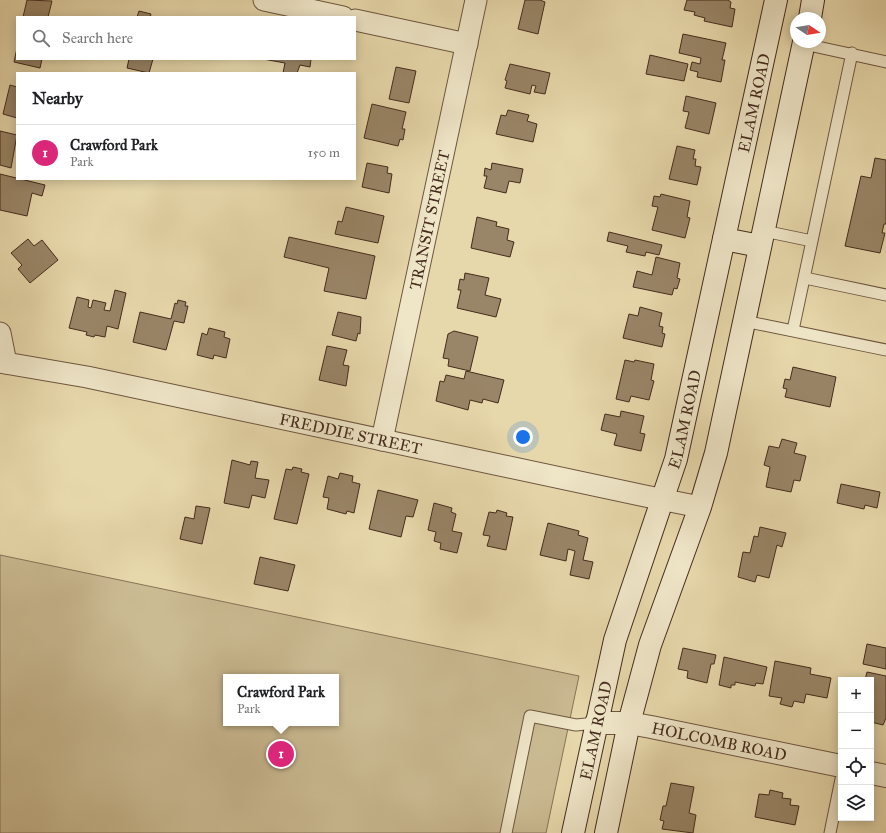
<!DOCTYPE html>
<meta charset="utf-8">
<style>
body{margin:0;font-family:"IM FELL Great Primer",serif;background:#f6f6f6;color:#202124}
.controls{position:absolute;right:12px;bottom:12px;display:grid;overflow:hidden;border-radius:0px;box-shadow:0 2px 10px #0003}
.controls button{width:36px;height:36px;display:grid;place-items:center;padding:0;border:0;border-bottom:1px solid #e0e0e0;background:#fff;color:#202124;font:20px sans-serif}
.compass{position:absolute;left:790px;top:12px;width:36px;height:36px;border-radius:50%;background:#fff;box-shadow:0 2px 10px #0003;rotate:102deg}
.you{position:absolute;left:523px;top:437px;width:14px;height:14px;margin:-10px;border:3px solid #fff;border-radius:50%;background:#1a73e8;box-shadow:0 0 0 6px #1a73e833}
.badge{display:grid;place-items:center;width:26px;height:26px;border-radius:50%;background:#db2777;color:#fff;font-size:13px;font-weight:700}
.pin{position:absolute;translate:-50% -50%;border:2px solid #fff;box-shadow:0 1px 4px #0006}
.popup{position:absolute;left:223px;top:674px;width:116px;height:52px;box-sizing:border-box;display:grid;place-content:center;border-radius:0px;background:#fff;filter:drop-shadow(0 1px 3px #0005);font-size:13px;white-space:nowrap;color:#757577}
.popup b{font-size:15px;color:#202124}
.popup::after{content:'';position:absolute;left:50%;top:100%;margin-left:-8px;border:8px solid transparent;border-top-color:#fff}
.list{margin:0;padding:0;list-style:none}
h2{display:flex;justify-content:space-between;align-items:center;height:52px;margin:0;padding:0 16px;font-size:17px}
h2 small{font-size:13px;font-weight:400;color:#757577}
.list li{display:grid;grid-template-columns:26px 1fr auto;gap:12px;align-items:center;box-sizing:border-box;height:56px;padding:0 16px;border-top:1px solid #e0e0e0}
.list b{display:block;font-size:15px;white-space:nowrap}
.list p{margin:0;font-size:13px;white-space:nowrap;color:#757577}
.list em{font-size:13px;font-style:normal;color:#757577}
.icon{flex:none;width:22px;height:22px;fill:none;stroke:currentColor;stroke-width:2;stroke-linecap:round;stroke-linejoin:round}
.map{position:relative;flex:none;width:886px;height:833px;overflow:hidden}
.search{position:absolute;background:#fff;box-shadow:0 2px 10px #0003;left:16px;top:16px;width:340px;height:44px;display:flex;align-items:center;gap:10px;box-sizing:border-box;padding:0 14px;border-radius:0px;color:#757577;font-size:15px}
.panel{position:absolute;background:#fff;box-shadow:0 2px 10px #0003;left:16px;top:72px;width:340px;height:108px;border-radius:0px}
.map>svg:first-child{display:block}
.green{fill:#cbbb93;stroke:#887358;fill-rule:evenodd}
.building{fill:#998567;stroke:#452b1d}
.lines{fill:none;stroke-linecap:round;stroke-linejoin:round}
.service-casing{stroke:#6e5640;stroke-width:13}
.minor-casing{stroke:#6e5640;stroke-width:23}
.tertiary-casing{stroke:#6e5640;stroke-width:24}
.secondary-casing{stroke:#452b1d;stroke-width:24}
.service{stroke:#efe6c8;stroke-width:11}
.minor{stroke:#efe6c8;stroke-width:21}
.tertiary{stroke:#efe6c8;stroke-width:22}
.secondary{stroke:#efe6c8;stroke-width:22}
.labels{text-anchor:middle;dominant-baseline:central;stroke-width:3;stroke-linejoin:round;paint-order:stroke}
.street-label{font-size:16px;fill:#452b1d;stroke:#efe6c8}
</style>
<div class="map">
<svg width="886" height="833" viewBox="0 0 886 833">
<rect width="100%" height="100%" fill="#e7d8ab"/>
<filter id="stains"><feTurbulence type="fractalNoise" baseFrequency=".005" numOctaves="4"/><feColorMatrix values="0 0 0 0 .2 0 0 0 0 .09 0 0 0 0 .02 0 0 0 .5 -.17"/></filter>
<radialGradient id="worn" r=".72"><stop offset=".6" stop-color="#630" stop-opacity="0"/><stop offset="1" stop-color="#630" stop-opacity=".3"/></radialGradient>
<path class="green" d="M0,555L579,676L546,833H0ZM226,677H336V723H226Z"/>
<path class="building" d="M27,0L52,1L48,17H23Z
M525,0H540L545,2L538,34L518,29Z
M687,0H728L731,2L730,8L735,9L732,27L704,21L705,18L694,15L695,12L684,10Z
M139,11L151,14L150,16L155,17H137Z
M683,34L726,43L722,60H725L721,82L697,77L698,72L690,70L692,62L700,64L701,58L679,53Z
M17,48V59H42L40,68L14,62Z
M650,55L688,64L684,81L646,74Z
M129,59H153L149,73L127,68Z
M263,59H311L310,67L300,65L297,73H283L285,63Z
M510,64L550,73L545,94L534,92L536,86L532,85L530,94L505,88L507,81L505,80Z
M396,67L416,71L409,103L389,99Z
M10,85L17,87V118L3,114Z
M686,96L716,103L709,134L685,128L689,112L683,111Z
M372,104L406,112L402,129H405L403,140L400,139L398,146L364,138Z
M508,110L529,115L527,121L537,124L533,142L496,134L501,115L506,116Z
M0,131L17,135L11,168L0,165Z
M677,146L695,150L693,159H696L695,166L701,167L697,185L669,179Z
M875,158L886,160V224H884L882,233H885L880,253L845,246L861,176L871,178Z
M367,163L388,167L387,173L392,174L389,193L362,187Z
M492,163L523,169L520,183L509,181L506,193L484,188L487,176H484L485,168L491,170Z
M0,174L45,185L42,196L32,193L27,216L0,210Z
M661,194L690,201L687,217L690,218L685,238L652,230L658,207L652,206L654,196L660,197Z
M346,207L384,216L378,243L335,234L338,221L342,222Z
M477,217L497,222L496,226L509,229L507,240L514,242L510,257L471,248Z
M609,232L662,245L659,255L646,252L645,256L626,252L628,246L607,241Z
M289,237L375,256L366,299L324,291L329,268L284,257Z
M28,239L34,246L42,240L58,260L30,283L18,269L22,265L11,253Z
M656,257L680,263L677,278L680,279L677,289L674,288L672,295L633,287L637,271L652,275Z
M465,273L489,278L485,295L501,299L496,317L457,308L461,290H458L460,279L464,280Z
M115,290L126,293L118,329L107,326L105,337L95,335L94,337L86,335L87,332L69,328L77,297L89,300L88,307L91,308L93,300L106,303L104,310L110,311Z
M178,300L186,302L185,306H188L184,323L174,321L166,350L133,342L140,312L171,319L175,303L177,304Z
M640,307L662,313L659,326L663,327L662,333L665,334L662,347L623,338L629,314L638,316Z
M338,312L361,317L360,334L358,333L356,341L332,335Z
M209,328L225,332L224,337L230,339L226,358L214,355L213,359L197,355L202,333L207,335Z
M454,331L478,337L470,371L448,366L449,359L443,358L448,334Z
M327,346L347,350L343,365L349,366L346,386L319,380Z
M625,360L634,362L635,360L654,364L651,380L654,381L649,400L631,396L629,402L616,399Z
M793,367L836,377L830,407L785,397L787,389L783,388L785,379L790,380Z
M466,371L504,380L498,403L483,399L482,403L470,400L468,410L436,401L440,381L444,382L446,375L464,379Z
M621,411L644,416L640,433L645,434L641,451L614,445L617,434L601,430L605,414L620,417Z
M782,439L797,443L794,453L806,456L800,481L794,480L791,492L766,487L770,467L764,465L769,446L779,448Z
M232,460L250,465L251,461L258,462L255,478L269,480L265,498L252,495L249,508L224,503Z
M293,467L302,469L301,472L309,474L297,524L274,519L286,469L292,470Z
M340,473L353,476L352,482L360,484L354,513L347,511L346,514L327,509L329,498L323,497L328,476L338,479Z
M841,484L880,492L877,508L865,505L864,509L837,503Z
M378,490L418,500L413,517L406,516L401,537L369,529Z
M434,503L452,508L451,512L456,514L452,531L462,533L457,553L440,549L441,543L434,541L436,532L428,530Z
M196,506L210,508L202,544L180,539L185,517L194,519Z
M497,510L507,513L506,516L513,517L506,550L487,546L490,536L483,535L489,512L496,513Z
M548,523L579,531L578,535L588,538L583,560L593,562L589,579L570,575L575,551L568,549L566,561L540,555Z
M760,527L786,533L782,547L777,545L769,578L757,575L755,582L738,577L743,552L750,553L754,536L758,537Z
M260,557L295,565L288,591L254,584Z
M867,644L886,648V669L863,664Z
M683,648L716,655L714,664H711L707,683L687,678L688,671L678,669Z
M724,657L767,667L763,684L756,683L755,686L735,682V685H731V688L719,685Z
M775,661L811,668L810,674L831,678L827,698L806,694L804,703L794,701L792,707L780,704L782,698L769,696Z
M867,672L886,676V718L883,725L871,722V680H865Z
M671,783L694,787L689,813L696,815L693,833L662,829L664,821L660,820L663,806H666Z
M770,790L783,793L782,798L791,799L790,805L799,806L795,825L755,817L759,794L769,795Z"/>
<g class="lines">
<defs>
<path id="service" d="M804,44L886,62
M764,231L812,241
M805,278L886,295
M744,321L886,350
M793,330L852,53
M506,833L530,716L576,725L596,723
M830,833L841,779"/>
<g id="minor">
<path d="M264,0L343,17"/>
<path d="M355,20L467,44"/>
<path d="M0,333L6,363"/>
<path id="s1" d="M0,362L87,377L645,496L700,507"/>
<path id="s2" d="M382,440L476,0"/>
</g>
<g id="tertiary">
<path id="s3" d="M596,723H629L651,727L841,766"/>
<path d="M871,773L886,776"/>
</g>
<g id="secondary">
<path d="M810,18L813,0"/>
<path d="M724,239L760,246"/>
<path id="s4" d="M573,833L615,640L676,459L776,0"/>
<path d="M606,833L629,723L650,645L700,507L716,453L804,42"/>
</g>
</defs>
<use href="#service" class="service-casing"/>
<use href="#minor" class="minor-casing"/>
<use href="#tertiary" class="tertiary-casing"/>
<use href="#secondary" class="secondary-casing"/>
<use href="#service" class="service"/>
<use href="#minor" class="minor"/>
<use href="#tertiary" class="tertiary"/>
<use href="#secondary" class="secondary"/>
</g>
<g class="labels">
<g class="street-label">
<text stroke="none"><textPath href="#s4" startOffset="753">ELAM ROAD</textPath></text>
<text stroke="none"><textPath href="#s2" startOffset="225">TRANSIT STREET</textPath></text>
<text stroke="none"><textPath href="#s4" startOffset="429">ELAM ROAD</textPath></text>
<text stroke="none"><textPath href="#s1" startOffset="358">FREDDIE STREET</textPath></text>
<text stroke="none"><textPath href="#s4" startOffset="105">ELAM ROAD</textPath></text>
<text stroke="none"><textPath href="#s3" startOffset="125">HOLCOMB ROAD</textPath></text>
</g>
</g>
<rect width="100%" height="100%" filter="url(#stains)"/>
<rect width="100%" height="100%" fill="url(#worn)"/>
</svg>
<div class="controls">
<button>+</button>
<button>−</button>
<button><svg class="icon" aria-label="locate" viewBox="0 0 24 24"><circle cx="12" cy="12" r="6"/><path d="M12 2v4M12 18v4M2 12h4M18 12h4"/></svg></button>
<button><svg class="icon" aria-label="layers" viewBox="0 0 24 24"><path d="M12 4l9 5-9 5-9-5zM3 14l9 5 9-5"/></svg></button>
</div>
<svg class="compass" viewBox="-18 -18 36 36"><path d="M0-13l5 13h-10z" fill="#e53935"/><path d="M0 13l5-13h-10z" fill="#757577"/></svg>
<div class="you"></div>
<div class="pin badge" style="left:281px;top:754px">1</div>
<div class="popup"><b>Crawford Park</b>Park</div>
<div class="search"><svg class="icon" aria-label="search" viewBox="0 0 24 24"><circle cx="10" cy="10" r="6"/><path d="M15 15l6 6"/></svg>Search here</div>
<section class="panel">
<h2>Nearby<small></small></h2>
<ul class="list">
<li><span class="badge">1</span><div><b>Crawford Park</b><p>Park</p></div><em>150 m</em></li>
</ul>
</section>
</div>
